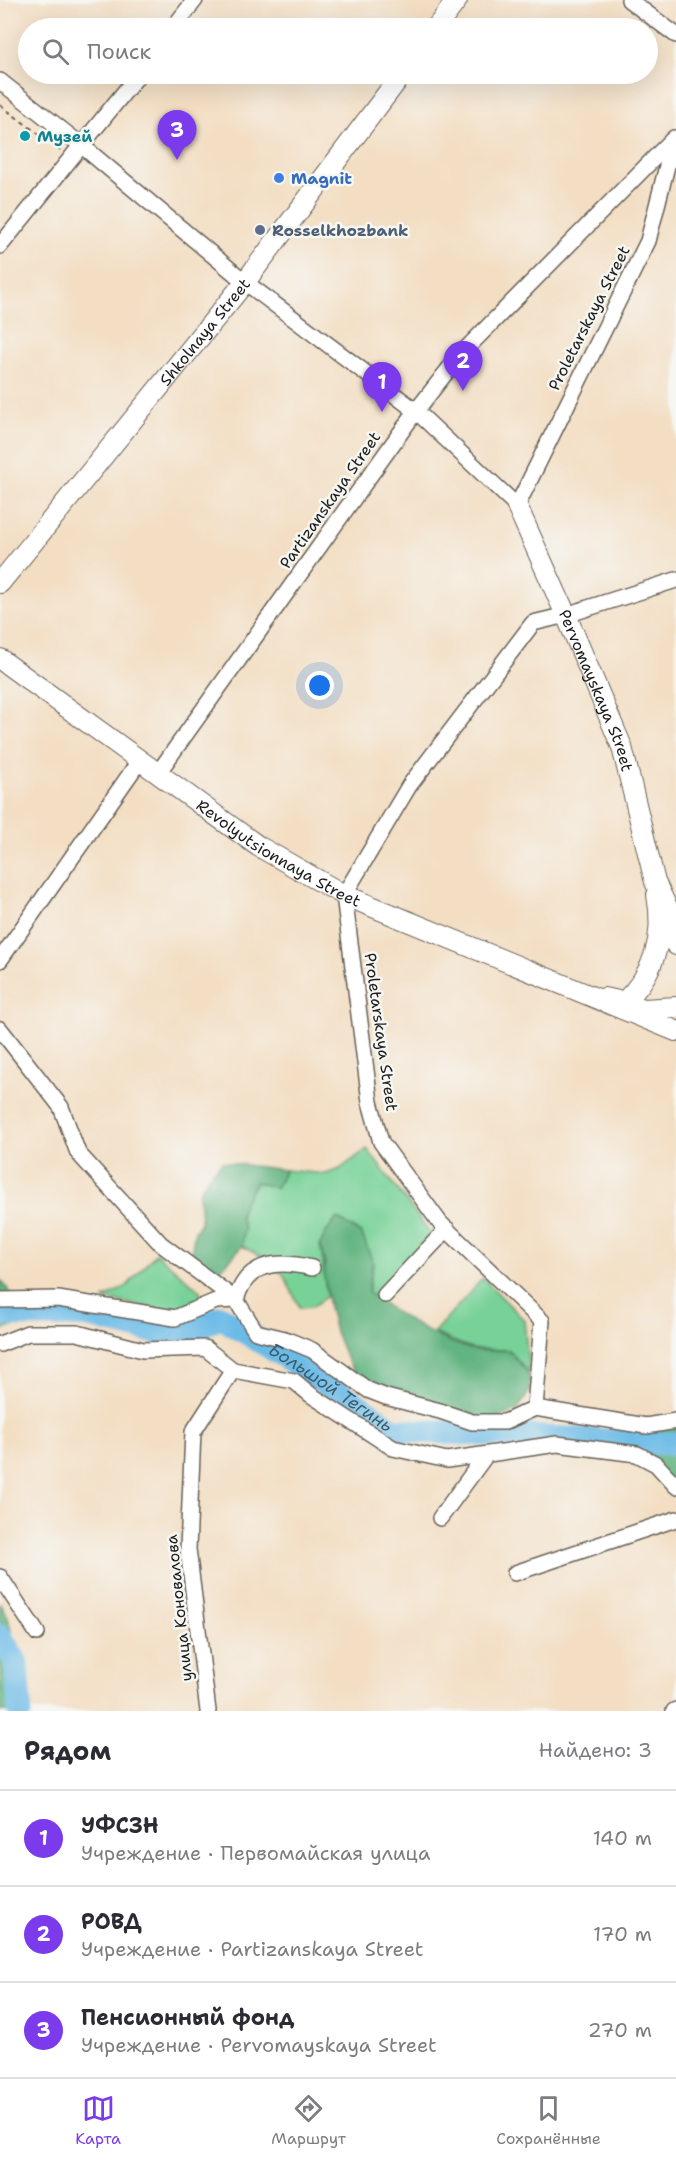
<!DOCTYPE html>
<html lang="ru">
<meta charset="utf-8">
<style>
body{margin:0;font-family:"Shantell Sans",sans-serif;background:#f2f2f3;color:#2b2b33}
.you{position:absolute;left:320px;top:686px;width:21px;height:21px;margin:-15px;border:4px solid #fff;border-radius:50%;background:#1a73e8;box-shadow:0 0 0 9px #1a73e833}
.badge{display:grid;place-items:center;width:39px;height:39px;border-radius:50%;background:#7c3aed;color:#fff;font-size:20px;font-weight:700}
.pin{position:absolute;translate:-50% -50px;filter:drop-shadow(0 2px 3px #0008)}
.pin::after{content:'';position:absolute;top:32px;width:21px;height:18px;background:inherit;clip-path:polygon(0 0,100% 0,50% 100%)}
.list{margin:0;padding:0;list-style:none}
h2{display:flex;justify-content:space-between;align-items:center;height:78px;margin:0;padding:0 24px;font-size:26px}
h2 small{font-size:20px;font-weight:400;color:#7c7c81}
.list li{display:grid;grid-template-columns:39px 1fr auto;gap:18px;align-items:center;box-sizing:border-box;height:96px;padding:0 24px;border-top:2px solid #e1e1e2}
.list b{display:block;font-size:22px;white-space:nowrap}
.list p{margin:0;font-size:20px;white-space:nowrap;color:#7c7c81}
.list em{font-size:20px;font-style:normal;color:#7c7c81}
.icon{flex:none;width:33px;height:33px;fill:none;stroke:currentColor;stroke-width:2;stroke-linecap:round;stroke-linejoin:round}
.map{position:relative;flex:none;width:676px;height:1711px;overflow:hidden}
.search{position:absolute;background:#fff;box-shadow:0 6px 24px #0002;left:18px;right:18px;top:18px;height:66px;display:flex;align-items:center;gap:15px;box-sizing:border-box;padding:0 21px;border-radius:33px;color:#7c7c81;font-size:22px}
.sheet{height:366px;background:#fff}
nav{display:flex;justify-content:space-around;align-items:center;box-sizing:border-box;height:84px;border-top:2px solid #e1e1e2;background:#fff;font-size:16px;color:#7c7c81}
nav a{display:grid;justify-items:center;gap:3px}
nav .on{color:#7c3aed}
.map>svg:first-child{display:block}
.green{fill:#78d298;stroke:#4a775a;stroke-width:1.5}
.forest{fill:#62b480;stroke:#3f684e;stroke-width:1.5}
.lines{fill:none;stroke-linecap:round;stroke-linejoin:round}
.river{stroke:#6cbbe7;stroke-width:24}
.minor-casing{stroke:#676056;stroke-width:18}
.tertiary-casing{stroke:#676056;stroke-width:22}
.path{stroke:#676056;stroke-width:2;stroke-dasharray:4.5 4.5;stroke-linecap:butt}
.minor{stroke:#fff;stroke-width:15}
.tertiary{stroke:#fff;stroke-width:20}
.culture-dot{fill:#0f9aa8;stroke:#f6f6f2;stroke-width:2}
.shop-dot{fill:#3f7fe0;stroke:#f6f6f2;stroke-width:2}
.service-dot{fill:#5c6f8a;stroke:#f6f6f2;stroke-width:2}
.labels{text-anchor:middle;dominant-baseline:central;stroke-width:5;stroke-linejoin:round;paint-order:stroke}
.culture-label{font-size:16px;font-weight:bold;fill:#0d838f;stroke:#f6f6f2;text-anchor:start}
.shop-label{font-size:16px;font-weight:bold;fill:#366cbe;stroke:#f6f6f2;text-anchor:start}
.service-label{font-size:16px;font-weight:bold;fill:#4e5e75;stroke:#f6f6f2;text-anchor:start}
.street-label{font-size:16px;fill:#1c1c1c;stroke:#f6f6f2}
.water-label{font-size:18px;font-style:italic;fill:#3c5c6d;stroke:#f6f6f2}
</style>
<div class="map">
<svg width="676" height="1711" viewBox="0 0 676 1711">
<rect width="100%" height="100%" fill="#f6f6f2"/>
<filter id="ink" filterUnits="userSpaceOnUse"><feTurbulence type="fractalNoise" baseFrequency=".0167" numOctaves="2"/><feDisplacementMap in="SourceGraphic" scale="12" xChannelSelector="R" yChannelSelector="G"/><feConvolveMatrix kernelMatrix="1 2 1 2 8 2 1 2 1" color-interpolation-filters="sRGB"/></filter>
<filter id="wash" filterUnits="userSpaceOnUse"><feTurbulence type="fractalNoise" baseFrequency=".008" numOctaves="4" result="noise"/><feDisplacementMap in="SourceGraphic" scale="24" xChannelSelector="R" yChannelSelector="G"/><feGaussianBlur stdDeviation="1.35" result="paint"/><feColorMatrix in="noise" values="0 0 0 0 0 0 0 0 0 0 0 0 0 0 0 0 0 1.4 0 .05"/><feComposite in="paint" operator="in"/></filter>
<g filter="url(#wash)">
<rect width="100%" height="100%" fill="#f3dec3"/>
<path class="green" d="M367,1149L431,1234L374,1297L368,1292L373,1263L320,1245C324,1262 324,1278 327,1296L312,1307L300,1308L283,1274L258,1255L242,1246C243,1235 242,1228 241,1217C240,1204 249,1193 256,1182L276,1188L285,1170L326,1174L340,1169Z
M156,1253L200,1291L201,1299L170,1312L104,1299L127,1286Z
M483,1278L524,1320L529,1374L509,1350L473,1349L433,1333Z"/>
<path class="forest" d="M222,1162L285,1170L276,1188L256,1182L244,1202L240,1216L244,1229L242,1246L218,1273L209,1272L191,1258L194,1234L201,1222L199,1193L208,1177Z
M337,1218L362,1234L373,1263L368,1292C398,1316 434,1338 471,1349C483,1352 497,1350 509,1350L529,1374L530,1390L517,1411L488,1421L370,1387L354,1372L344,1354L335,1332L328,1302L324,1276L325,1264L320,1245L325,1234Z
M0,1279L22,1308L23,1324L0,1330Z
M676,1421V1486L637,1454L646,1426Z
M0,1602L8,1617L11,1631L27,1673L26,1711H0Z"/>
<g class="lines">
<g class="river">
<path id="s1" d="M0,1315L87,1316L176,1337L221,1317L303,1368L394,1430L676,1444"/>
<path d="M0,1636L16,1662L20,1711"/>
</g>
</g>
</g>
<g filter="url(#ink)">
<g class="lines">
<defs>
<path id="minor" d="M629,0L676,35
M173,28L195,0
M0,81L81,145L245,282L416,411L517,506L648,241L674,138
M0,246L139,74
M158,773L416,411L459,356L673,139
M0,960L140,760
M0,1029L61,1107L78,1153L161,1244L236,1300L216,1301L175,1318L58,1299L0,1300
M312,1268C278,1260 247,1261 236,1300L256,1332L285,1339L312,1350L368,1390L386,1397L440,1411L472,1422H505L535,1408L542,1321L440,1223L381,1142L370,1102L344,895L409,786L533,623L566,615L676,580
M385,1295L447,1229
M0,1344L28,1333H77L143,1350L205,1348L233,1370L294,1381L311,1395L393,1448L447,1460L557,1444L637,1454L656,1464L676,1486
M535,1408L646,1426L676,1421
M440,1518L486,1455
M515,1573L676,1519
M0,1577L37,1633
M208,1711L188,1549L193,1432L233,1370
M674,1711L676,1710"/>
<g id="tertiary">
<path d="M436,28L457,0"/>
<path id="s2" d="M517,506L566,615L622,747L655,882L666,905L676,920"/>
<path id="s3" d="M0,583L245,282L402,74"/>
<path id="s4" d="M0,659L258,846L344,895L676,1031"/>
<path d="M662,914L676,945"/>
<path d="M604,998L624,1002C655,973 665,937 657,895"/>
<path d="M631,1005L644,1009L676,1007"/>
</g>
</defs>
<use href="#minor" class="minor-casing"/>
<use href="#tertiary" class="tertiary-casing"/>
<path class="path" d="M0,105L60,150"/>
<use href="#minor" class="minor"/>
<use href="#tertiary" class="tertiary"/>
</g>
</g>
<circle class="culture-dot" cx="25" cy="136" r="6"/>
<circle class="shop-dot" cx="279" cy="178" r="6"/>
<circle class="service-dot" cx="260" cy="230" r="6"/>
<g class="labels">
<g class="culture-label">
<text x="37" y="136">Музей</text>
</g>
<g class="shop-label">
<text x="291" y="178">Magnit</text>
</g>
<g class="service-label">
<text x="272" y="230">Rosselkhozbank</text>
</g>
<g class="street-label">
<text transform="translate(589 318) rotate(-63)">Proletarskaya Street</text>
<text stroke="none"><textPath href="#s3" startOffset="324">Shkolnaya Street</textPath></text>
<text transform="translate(330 500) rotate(-55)">Partizanskaya Street</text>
<text stroke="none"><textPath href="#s2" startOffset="201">Pervomayskaya Street</textPath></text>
<text stroke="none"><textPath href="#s4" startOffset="340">Revolyutsionnaya Street</textPath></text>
<text transform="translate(381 1032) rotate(82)">Proletarskaya Street</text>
<text transform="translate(179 1608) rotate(-96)">улица Коновалова</text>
</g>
<g class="water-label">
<text stroke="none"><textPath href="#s1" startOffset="358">Большой Тегинь</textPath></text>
</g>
</g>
</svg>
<div class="you"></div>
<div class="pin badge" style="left:382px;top:412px">1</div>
<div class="pin badge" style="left:463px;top:391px">2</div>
<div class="pin badge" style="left:177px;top:160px">3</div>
<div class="search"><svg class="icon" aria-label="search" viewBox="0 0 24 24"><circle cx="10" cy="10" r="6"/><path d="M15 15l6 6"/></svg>Поиск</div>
</div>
<section class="sheet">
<h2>Рядом<small>Найдено: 3</small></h2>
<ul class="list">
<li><span class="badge">1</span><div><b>УФСЗН</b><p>Учреждение · Первомайская улица</p></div><em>140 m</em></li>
<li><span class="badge">2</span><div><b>РОВД</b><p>Учреждение · Partizanskaya Street</p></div><em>170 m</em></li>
<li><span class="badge">3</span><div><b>Пенсионный фонд</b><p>Учреждение · Pervomayskaya Street</p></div><em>270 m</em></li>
</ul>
</section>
<nav>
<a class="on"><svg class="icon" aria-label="map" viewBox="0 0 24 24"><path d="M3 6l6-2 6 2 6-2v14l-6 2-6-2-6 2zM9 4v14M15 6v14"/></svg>Карта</a>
<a><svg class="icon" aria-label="directions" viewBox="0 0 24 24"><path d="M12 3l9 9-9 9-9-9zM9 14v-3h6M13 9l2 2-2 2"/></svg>Маршрут</a>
<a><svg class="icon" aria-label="saved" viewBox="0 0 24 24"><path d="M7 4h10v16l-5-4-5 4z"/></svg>Сохранённые</a>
</nav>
